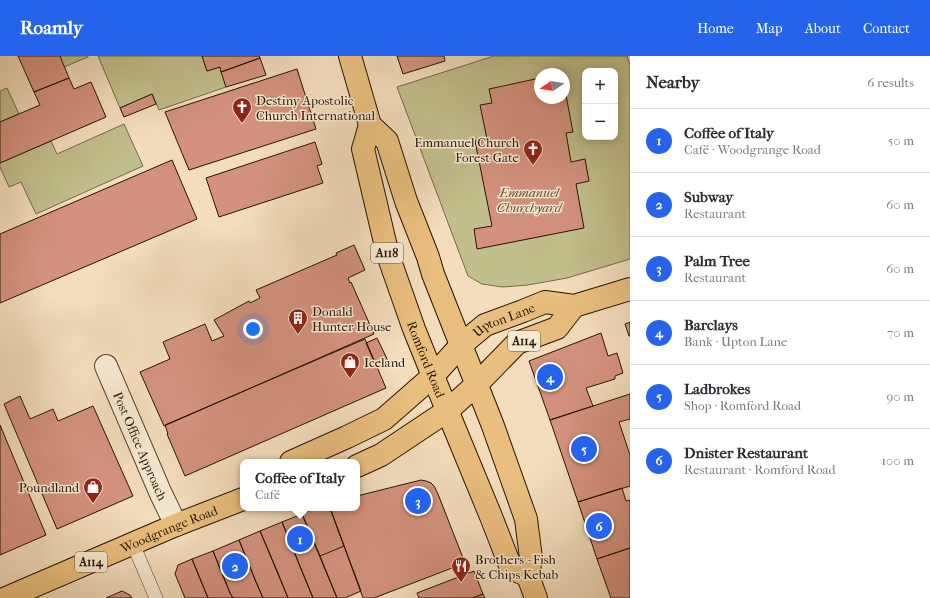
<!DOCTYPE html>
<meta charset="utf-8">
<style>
body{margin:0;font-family:"IM FELL French Canon",serif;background:#f2f2f3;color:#2b2b33}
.controls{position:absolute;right:12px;top:12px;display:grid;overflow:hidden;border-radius:8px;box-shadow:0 2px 10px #0003}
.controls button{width:36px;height:36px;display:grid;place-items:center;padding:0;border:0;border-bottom:1px solid #e1e1e2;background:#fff;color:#2b2b33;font:20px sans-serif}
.compass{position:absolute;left:534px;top:12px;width:36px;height:36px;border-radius:50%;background:#fff;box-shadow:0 2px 10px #0003;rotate:258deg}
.you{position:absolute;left:253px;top:273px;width:14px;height:14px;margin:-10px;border:3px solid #fff;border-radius:50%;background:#1a73e8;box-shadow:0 0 0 6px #1a73e833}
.badge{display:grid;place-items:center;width:26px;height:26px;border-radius:50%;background:#2563eb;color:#fff;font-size:13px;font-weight:700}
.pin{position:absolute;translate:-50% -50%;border:2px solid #fff;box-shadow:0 1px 4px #0006}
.popup{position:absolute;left:240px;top:403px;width:120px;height:52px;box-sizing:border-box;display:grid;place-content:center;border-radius:8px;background:#fff;filter:drop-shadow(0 1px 3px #0005);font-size:13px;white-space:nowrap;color:#7c7c81}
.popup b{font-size:15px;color:#2b2b33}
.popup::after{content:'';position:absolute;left:50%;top:100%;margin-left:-8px;border:8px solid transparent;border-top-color:#fff}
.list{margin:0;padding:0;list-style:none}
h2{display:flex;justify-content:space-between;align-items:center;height:52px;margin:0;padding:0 16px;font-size:17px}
h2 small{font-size:13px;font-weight:400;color:#7c7c81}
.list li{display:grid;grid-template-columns:26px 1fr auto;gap:12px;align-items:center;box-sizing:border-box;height:64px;padding:0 16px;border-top:1px solid #e1e1e2}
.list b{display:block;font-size:15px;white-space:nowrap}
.list p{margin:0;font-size:13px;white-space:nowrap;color:#7c7c81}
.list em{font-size:13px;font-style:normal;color:#7c7c81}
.map{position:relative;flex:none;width:630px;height:542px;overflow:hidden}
header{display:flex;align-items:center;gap:24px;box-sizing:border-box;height:56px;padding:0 20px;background:#2563eb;color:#fff}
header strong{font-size:19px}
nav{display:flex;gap:22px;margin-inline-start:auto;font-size:14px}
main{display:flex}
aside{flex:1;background:#fff}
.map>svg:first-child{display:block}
.green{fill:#c1bf8c;stroke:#746a47;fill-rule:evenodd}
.building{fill:#d4927e;stroke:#261402}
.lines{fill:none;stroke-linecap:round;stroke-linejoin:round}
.lane-casing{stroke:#594630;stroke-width:14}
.street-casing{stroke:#594630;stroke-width:24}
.primary-casing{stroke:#261402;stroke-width:24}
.lane{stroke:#f7e9d3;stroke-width:13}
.street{stroke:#f7e9d3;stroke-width:22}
.primary{stroke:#eabe7e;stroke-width:22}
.labels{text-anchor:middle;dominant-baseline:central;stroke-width:3;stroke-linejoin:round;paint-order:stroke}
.shield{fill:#f7e9d3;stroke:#655441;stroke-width:1}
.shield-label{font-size:12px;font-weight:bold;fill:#261402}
.poi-label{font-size:13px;fill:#261402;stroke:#f7e9d3;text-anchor:start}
.park-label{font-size:13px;font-style:italic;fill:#5c5032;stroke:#f7e9d3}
.street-label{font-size:13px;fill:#261402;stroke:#f7e9d3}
</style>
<header>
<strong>Roamly</strong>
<nav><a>Home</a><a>Map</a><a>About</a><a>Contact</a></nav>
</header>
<main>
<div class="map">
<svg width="630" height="542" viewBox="0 0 630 542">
<rect width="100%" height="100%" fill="#f3ddbc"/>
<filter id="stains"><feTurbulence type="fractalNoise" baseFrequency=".005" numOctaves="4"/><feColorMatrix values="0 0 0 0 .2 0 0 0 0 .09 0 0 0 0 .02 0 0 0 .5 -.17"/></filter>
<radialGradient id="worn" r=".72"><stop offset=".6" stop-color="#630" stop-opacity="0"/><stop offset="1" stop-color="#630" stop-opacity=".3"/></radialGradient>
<path class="green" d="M60,0H88V1L64,11Z
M98,0H202L207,15L220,11L226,31L159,54L152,38L120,52Z
M494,0H627L630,9V203L567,222L528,229L503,231L482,228L468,220L397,31ZM585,15H615V81H585ZM540,18H564V42H540Z
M7,32L19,58L0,66V35Z
M124,68L143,110L36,158L21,126L9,131L0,111V107L51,85L57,98Z"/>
<path class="building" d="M18,0H60L69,22L34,36Z
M202,0H259L260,2L221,16L220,11L207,15Z
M397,0H444L445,5L403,18Z
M260,2L266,19L226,31L221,16Z
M297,13L316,73L189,114L165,56Z
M69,22L74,33L91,26L106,61L0,107V66L40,49L34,36Z
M540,22V42H564V29L573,76L566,77L571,106L585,103L589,125L576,128L584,172L477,193L474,173L492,170L475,85L487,83L480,49L492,47L489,33Z
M152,38L156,48L124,61L120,52Z
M315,86L322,108L317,110L323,127L219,161L206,122Z
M172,104L197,163L0,247V178Z
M354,189L365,214L348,222L350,227L351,226L374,278L164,370L140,316L170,303L163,286L205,268L212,285L224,280L214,264L249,245L250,247L260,242L256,234L337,199L336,197Z
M630,266V280H629L625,268Z
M601,277L608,300L617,297L623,317L615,320V323L586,332L593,350L550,364L529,305Z
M377,282L389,307L377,312L366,287Z
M365,283L386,332L185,420L167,378H168L165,369Z
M630,338V363L619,366L630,399V430L578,446L550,364Z
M20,340L30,363L53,353L58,365L93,350L133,440L57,473L4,348Z
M0,369L46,479L0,499Z
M421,424L426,425L431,427L434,430L438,438L465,507L374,542H363L330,452H357V440Z
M622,432L626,445L630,444V492L597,503L578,446Z
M315,452H330L344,490L320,500L302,458Z
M315,452H330L361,535L345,542H337L302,458Z
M302,458L320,500L337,542H313L282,466Z
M282,466L299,508L313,542H288L260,475Z
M260,475L278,517L288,542H263L256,526L239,484Z
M239,484L256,526L263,542H233L230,537L213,495Z
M630,492V542H611L597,503Z
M213,495L230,537L233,542H208L192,503Z
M192,503L208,542H185L175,518L178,509Z
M474,515L483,538L473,542H419L417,537Z
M122,535L130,539L132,542H106Z
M483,538L485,542H473Z"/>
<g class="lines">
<defs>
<path id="lane" d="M133,488L156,542"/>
<g id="street">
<path id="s1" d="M106,310L161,438L176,469"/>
</g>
<g id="primary">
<path d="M350,0L370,69L387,85L406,145L428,201L433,218L493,370L526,463L531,502L528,520L536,542"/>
<path id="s2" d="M370,69L363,93L388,199L414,273L433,320L492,463L511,512L528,520"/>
<path id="s3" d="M291,406L347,381L384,363L433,320L461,289L485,269L523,255L545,246L574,250L630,233"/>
<path d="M357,410L381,399L447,355L477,328L517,287L557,272L574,250"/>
<path id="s4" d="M6,542L176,469L243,443"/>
</g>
</defs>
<use href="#lane" class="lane-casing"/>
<use href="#street" class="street-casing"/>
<use href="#primary" class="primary-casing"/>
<use href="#lane" class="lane"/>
<use href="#street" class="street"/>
<use href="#primary" class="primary"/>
</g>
<defs>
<symbol id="church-pin" viewBox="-11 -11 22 30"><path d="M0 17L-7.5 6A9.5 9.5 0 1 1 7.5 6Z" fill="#8f2418" stroke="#f7e9d3"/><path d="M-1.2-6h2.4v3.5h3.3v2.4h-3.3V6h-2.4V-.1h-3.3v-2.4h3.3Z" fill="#fff"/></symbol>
<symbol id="building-pin" viewBox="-11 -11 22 30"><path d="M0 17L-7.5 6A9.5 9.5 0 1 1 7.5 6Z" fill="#8f2418" stroke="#f7e9d3"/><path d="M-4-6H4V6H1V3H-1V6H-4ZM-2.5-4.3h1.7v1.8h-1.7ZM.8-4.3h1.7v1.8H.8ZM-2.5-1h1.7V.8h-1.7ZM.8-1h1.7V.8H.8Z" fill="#fff"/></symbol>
<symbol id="shop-pin" viewBox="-11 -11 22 30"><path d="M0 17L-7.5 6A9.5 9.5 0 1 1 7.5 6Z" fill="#8f2418" stroke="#f7e9d3"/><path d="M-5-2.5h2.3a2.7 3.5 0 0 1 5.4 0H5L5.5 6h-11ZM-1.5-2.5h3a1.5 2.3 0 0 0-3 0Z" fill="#fff"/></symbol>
<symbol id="restaurant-pin" viewBox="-11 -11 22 30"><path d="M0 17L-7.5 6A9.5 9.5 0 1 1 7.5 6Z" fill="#8f2418" stroke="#f7e9d3"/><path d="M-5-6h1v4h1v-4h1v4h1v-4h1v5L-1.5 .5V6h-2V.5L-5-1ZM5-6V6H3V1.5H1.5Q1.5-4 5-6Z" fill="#fff"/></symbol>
</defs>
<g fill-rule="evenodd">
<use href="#church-pin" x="231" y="40" width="22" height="30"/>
<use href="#church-pin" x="522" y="82" width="22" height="30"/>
<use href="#building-pin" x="287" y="251" width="22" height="30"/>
<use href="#shop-pin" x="339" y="295" width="22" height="30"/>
<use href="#shop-pin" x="82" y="420" width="22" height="30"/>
<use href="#restaurant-pin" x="450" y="499" width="22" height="30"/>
</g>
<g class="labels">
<g class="shield">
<rect x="371" y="187" width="32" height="20" rx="3"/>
<rect x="508" y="275" width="32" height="20" rx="3"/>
<rect x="75" y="496" width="32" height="20" rx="3"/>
</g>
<g class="shield-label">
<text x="387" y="197">A118</text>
<text x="524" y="285">A114</text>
<text x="91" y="506">A114</text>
</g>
<g class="poi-label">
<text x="256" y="44">Destiny Apostolic<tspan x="256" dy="15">Church International</tspan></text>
<text x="519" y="86" text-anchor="end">Emmanuel Church<tspan x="519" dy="15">Forest Gate</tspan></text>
<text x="312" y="255">Donald<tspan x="312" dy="15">Hunter House</tspan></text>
<text x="364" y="306">Iceland</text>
<text x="79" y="431" text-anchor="end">Poundland</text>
<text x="475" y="503">Brothers - Fish<tspan x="475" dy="15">&amp; Chips Kebab</tspan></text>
</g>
<g class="park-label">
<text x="529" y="136">Emmanuel<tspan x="529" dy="15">Churchyard</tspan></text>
</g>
<g class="street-label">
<text stroke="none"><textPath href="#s3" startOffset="260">Upton Lane</textPath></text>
<text stroke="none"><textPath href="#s2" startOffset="245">Romford Road</textPath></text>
<text stroke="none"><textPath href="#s1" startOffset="87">Post Office Approach</textPath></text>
<text stroke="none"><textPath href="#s4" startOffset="177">Woodgrange Road</textPath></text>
</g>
</g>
<rect width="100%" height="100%" filter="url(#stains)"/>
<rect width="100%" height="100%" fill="url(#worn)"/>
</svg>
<div class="controls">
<button>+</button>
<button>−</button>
</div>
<svg class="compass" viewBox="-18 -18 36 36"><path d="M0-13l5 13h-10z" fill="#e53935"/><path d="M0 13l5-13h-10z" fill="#7c7c81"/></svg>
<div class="you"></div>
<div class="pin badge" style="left:300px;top:483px">1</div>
<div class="popup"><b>Coffee of Italy</b>Café</div>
<div class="pin badge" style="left:235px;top:510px">2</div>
<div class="pin badge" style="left:418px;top:445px">3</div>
<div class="pin badge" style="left:550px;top:321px">4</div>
<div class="pin badge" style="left:584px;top:393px">5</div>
<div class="pin badge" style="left:599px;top:470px">6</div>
</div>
<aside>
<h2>Nearby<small>6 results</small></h2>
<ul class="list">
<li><span class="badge">1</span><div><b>Coffee of Italy</b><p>Café · Woodgrange Road</p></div><em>50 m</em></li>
<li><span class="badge">2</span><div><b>Subway</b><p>Restaurant</p></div><em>60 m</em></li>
<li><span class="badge">3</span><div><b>Palm Tree</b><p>Restaurant</p></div><em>60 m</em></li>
<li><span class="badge">4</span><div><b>Barclays</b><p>Bank · Upton Lane</p></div><em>70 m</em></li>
<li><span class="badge">5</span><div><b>Ladbrokes</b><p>Shop · Romford Road</p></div><em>90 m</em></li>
<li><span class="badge">6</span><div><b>Dnister Restaurant</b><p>Restaurant · Romford Road</p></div><em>100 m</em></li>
</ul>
</aside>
</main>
